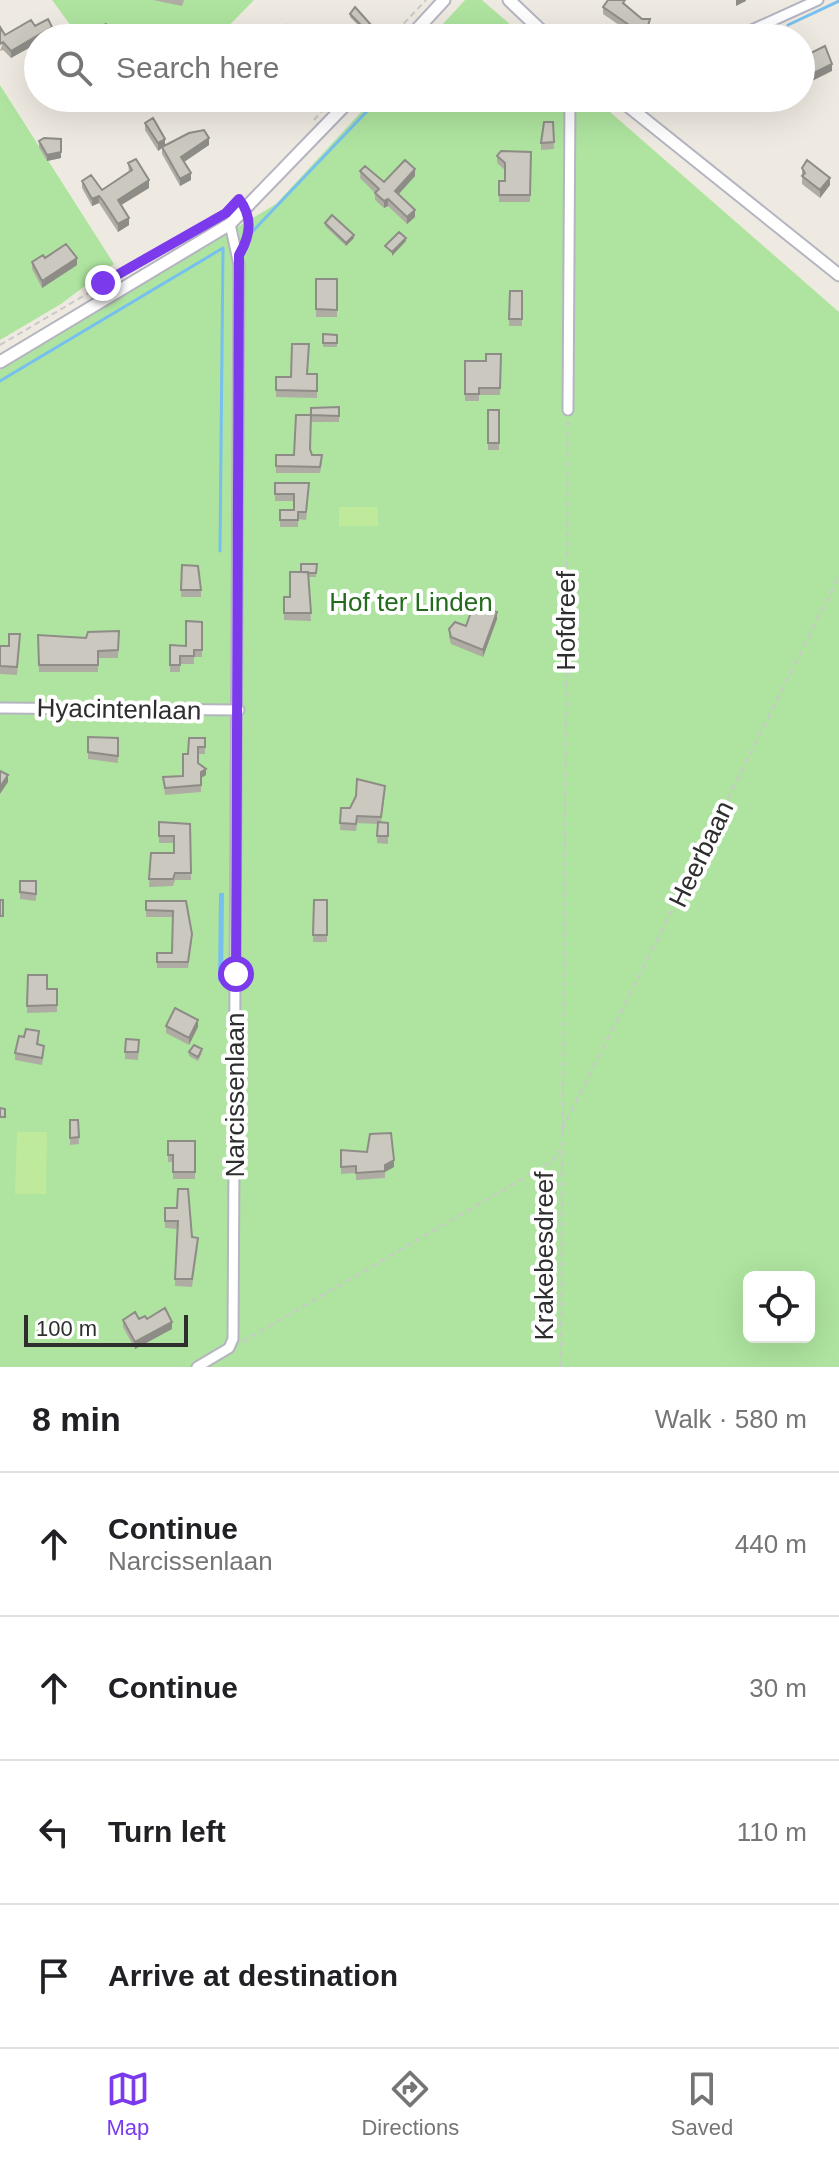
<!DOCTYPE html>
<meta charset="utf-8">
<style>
body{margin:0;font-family:Arial,sans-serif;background:#f6f6f6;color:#202124}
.controls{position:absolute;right:24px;bottom:24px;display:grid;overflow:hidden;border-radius:12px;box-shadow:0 8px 32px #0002}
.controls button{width:72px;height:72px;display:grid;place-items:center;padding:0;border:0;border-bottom:2px solid #e0e0e0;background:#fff;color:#202124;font:40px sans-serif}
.scale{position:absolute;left:24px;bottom:20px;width:164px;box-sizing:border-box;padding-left:8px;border:4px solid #2e2e2e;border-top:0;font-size:22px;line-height:28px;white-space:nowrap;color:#2e2e2e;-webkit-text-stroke:6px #fff;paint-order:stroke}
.stop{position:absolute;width:24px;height:24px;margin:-18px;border:6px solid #7c3aed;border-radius:50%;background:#fff}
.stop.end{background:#7c3aed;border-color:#fff;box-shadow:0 2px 8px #0008}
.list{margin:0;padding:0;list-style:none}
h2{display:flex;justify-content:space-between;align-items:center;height:104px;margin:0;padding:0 32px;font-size:34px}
h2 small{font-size:26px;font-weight:400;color:#757577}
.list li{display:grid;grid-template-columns:52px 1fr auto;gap:24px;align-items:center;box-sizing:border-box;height:144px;padding:0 32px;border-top:2px solid #e0e0e0}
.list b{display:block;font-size:30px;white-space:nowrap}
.list p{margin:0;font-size:26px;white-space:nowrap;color:#757577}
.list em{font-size:26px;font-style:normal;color:#757577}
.icon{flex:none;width:44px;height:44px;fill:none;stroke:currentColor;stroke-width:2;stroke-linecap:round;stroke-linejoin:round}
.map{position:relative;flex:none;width:839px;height:1367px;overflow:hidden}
.search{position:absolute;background:#fff;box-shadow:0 8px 32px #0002;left:24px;right:24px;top:24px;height:88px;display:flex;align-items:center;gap:20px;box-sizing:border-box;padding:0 28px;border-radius:44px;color:#757577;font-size:30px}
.sheet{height:680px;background:#fff}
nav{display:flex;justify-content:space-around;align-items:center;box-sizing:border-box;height:112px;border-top:2px solid #e0e0e0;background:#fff;font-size:22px;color:#757577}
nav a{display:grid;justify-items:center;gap:4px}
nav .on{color:#7c3aed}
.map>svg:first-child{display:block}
.green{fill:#aee49f;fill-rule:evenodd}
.pitch{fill:#bfea9b}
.water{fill:#77c0ee}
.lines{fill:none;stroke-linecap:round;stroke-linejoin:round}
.stream{stroke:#77c0ee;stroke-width:3}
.minor-casing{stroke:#b4b5c1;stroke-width:13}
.tertiary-casing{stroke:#b4b5c1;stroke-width:15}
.path{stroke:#c9c9c9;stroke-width:2;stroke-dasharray:6 4;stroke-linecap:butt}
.minor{stroke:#fff;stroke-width:9}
.tertiary{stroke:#fff;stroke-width:11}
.wall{fill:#afaca4}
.shaded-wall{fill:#8e8c86}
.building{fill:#cbc8bf;stroke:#8e8c86;stroke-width:2}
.route{stroke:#7c3aed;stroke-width:10}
.labels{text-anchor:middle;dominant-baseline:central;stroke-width:8;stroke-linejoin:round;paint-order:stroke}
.park-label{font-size:26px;fill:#236c1c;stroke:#fff}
.street-label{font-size:26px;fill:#2e2e2e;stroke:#fff}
</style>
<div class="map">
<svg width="839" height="1367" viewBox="0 0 839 1367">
<rect width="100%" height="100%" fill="#efeae1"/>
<path class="green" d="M52,0H254L217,38H80Z
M465,0H482L526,38H430Z
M0,85L114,264L61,304L0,340Z
M374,98H594L839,312V1367H0V370L276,204ZM749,1277H809V1337H749Z"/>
<path class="pitch" d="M339,507H378V526H339Z
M17,1132H47L46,1194H15Z"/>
<path class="water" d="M219,893H224L223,981H218Z"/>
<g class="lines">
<path class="stream" d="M788,25L839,1
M759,38L777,30
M251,233L371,107
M0,381L223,248L220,551"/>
<defs>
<path id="minor" d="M734,38L818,0
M568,410L570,98
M0,708L239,710
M197,1367L229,1348L233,1339L239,265L230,224"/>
<path id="tertiary" d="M509,0L549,38
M409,38L444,0
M618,98L839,275
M0,362L230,224L352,98"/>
</defs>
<use href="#minor" class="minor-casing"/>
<use href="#tertiary" class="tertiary-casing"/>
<path class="path" d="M390,38L426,0
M314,120L334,98
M244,241L251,220
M0,345L223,214
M562,1130L839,576
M242,1342L553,1161L560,1150
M561,1367L568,419"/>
<use href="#minor" class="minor"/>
<use href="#tertiary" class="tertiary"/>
</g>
<path class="wall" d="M153,0H184L182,6Z
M626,6L650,26L647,38H638L603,14V7Z
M350,14L372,29L367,34L350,17Z
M35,26L52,34L46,38H38L11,58L3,50L0,51L5,35Z
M243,98H276V107L270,111L243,106Z
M553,122L554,149L541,150V143Z
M145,123L165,145H209L184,162L191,180L180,186L162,154V148L158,151L145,130Z
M39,141L61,158L47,161L39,147Z
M531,152L530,202H499V181H505V170L497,163V156Z
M128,163L149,188L121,205L129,225L118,232L99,203L92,206L82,188V181L102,190L129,172Z
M802,168L830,185L820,198L802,184Z
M360,171L384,182L415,176L399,194L415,217L407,224L388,206L384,208L375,200V193L360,178Z
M325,223L354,238L346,246L325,226Z
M45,258L77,265L42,288L32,269V262Z
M316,279H337V317H316Z
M510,291H522V326H509Z
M323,334L337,335V347H323Z
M309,351L307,374H317V398L276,397V377H291Z
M501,354L500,395H479V401H465V361H486Z
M339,407V422H311L310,450L312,455L322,462L320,473H276V455H294L311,415Z
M488,410H499V450H488Z
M275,483L309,490L306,520L298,519V527H280V510H294V501H275Z
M317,564L316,577H308L311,621L284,620V597H290L301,572Z
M182,565L201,590V597H181Z
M497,619L483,657L451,644L449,637V629Z
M202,622V657H194V664H180V672H170V645L186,646Z
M119,631L118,658H98V672H39L38,635L86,638Z
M20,641L17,675L0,674V646H9Z
M88,737L118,738V763L88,759Z
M205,738V754H198V763L206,775L201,778V792L165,795L163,777L183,776L188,754Z
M385,793L381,822L388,823V844L377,843L378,824L357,823L356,831L340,830L341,808H350Z
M159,822L190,824L191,880H175L173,886L149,887L151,853H174V843H159Z
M20,881H36V901L20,899Z
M314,900H327V942H313Z
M146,901H186L192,940L188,968H157V953H172L173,917H146Z
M28,975L47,989H57V1012L27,1013Z
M166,1026L198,1027L189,1045L166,1033Z
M39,1039L38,1045L44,1053L42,1065L15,1060V1053Z
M126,1039L139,1040L138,1060L125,1059Z
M189,1052L202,1053L198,1061L189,1056Z
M70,1120H78L79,1144L70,1145Z
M168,1141H195V1179H173V1162H168Z
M341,1150L394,1167L385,1172V1178L356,1180V1173L341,1174Z
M165,1208L198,1245L192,1287L175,1286L177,1229L165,1228Z
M147,1319L172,1329L135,1349L123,1327V1320Z"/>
<path class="shaded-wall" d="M736,0H746V1L736,6Z
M52,27V34L46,38H38V43L11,58V51Z
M832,64V71L804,85V78Z
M276,100V107L270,111V104Z
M209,138V145L181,164V157Z
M165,139V146L158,151V143Z
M61,152V158L47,161V155Z
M415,169V176L395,198V191Z
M191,173V180L180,186V179Z
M830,178V185L820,198V190Z
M149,180V188L118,207V200Z
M99,196V203L92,206V199Z
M388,199V206L384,208V201Z
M415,210V217L407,224V217Z
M129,218V225L118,232V224Z
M354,235V238L346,246V243Z
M406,238V241L392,256V252Z
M77,258V265L42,288V281Z
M497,612V619L483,657V650Z
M206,769V775L201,778V772Z
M8,775V782L0,794V787Z
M198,1020V1027L189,1045V1038Z
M394,1160V1167L385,1172V1165Z
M172,1322V1329L135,1349V1342Z"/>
<path class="building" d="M608,0H625L623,3L642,19H650L645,36L603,7Z
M355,7L372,26L367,31L350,14Z
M48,19L52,27L11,51L3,42L0,44V27L5,35L31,20L35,26Z
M106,24L113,37L111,38H78Z
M286,25L300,38H273Z
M323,26L335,38H324L318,31Z
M803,40L809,54L825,46L832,64L804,78L801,71V41Z
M243,98H276V100L270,104Z
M153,118L165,139L158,143L145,123Z
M544,122H553L554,142L541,143Z
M204,130L209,138L181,157L191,173L180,179L162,147L189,133Z
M44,138L61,139V152L47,155L39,141Z
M501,151L531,152L530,195H499V181H505V163L497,156Z
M136,159L149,180L118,200L129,218L118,224L103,201L99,196L92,199L82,181L91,175L102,190L132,170L128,163Z
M405,160L415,169L395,191L415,210L407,217L388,199L384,201L375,193L379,189L360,171L365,166L384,182Z
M807,160L830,178L820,190L802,176L805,173L802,168Z
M332,215L354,235L346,243L325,223Z
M399,232L406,238L392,252L385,246Z
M66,244L77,258L42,281L32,262L43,255L45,258Z
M316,279H337V310L316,309Z
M510,291H522V319H509Z
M323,334L337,335V343H323Z
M292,344H309L307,374H317V391L276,390V377H291Z
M486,354H501L500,388H479V394H465V361H486Z
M339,407V416L311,415L310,449L312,455H322L320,467L276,466V455H294L296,415H311V408Z
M488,410H499V443H488Z
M275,483H309L306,512H298V520H280V510H294V494H275Z
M301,564H317L316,573L301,572Z
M182,565L198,566L201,590H181Z
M290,572H308L311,613H284V597H290Z
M474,604L497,612L483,650L451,637L449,629L455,622L466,626Z
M186,621L202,622V650H194V656H180V665H170V645L186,646Z
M119,631L118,650L98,651V665H39L38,635L86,638L88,632Z
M9,634H20L17,667L0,666V646H9Z
M88,737L118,738V756L88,752Z
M189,738H205V747H198V763L206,769L201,772V785L165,788L163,777L183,776V754H188Z
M0,771L8,775L0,787Z
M357,779L385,786L381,817L357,816L356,824L340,823L341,808H350L356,796Z
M159,822L190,824L191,873H175L173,879H149L151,853H174V836H159Z
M378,822L388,823V836H377Z
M20,881H36V894L20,892Z
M0,900H3V916H0Z
M314,900H327V935H313Z
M146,901H186L192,934L188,962H157V953H172L173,911L146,910Z
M28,975H47V989H57V1005L27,1006Z
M175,1008L198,1020L189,1038L166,1026Z
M26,1029L39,1031L37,1044L44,1046L42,1058L15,1053L19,1036L24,1037Z
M126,1039L139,1040L138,1052H125Z
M194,1045L202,1049L198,1057L189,1052Z
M0,1108L5,1109V1117H0Z
M70,1120H78L79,1137L70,1138Z
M391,1133L394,1160L385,1165V1171L356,1173V1166L341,1167V1150L367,1152L370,1134Z
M168,1141H195V1172H173V1155H168Z
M178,1189H188L192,1237L198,1238L192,1279H175L178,1221H165V1208H177Z
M165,1308L172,1322L135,1342L123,1320L135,1312L139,1319L145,1316L147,1319Z"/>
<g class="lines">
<path class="route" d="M103,283L226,213L239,199C253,217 251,235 239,255L236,974"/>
</g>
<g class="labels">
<g class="park-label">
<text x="411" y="602">Hof ter Linden</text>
</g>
<g class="street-label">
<text transform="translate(566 621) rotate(-90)">Hofdreef</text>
<text transform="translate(119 709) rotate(1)">Hyacintenlaan</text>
<text transform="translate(701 854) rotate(-64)">Heerbaan</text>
<text transform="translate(235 1095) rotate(-90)">Narcissenlaan</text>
<text transform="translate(544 1256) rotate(-90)">Krakebesdreef</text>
</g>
</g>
</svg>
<div class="controls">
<button><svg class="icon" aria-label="locate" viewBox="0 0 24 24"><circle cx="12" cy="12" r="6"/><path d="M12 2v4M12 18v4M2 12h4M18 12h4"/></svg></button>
</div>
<div class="scale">100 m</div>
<div class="stop" style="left:236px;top:974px"></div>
<div class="stop end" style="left:103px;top:283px"></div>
<div class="search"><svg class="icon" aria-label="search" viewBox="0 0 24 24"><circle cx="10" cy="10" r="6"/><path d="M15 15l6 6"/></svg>Search here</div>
</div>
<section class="sheet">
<h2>8 min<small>Walk · 580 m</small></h2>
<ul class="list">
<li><svg class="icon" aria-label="ahead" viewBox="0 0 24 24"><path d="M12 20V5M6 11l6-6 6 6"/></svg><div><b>Continue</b><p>Narcissenlaan</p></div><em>440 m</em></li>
<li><svg class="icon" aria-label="ahead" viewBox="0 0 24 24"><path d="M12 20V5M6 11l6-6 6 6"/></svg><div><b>Continue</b></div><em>30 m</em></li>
<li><svg class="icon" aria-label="left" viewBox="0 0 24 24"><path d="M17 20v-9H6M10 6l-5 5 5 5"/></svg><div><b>Turn left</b></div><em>110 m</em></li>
<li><svg class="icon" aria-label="arrive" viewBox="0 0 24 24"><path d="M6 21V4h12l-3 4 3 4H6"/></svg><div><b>Arrive at destination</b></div></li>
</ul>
</section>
<nav>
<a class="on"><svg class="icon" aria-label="map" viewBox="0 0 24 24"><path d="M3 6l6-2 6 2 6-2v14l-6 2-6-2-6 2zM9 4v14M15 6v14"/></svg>Map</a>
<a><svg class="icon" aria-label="directions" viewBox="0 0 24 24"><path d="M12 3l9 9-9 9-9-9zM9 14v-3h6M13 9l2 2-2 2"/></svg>Directions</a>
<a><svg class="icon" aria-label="saved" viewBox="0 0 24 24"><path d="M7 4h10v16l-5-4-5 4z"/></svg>Saved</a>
</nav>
